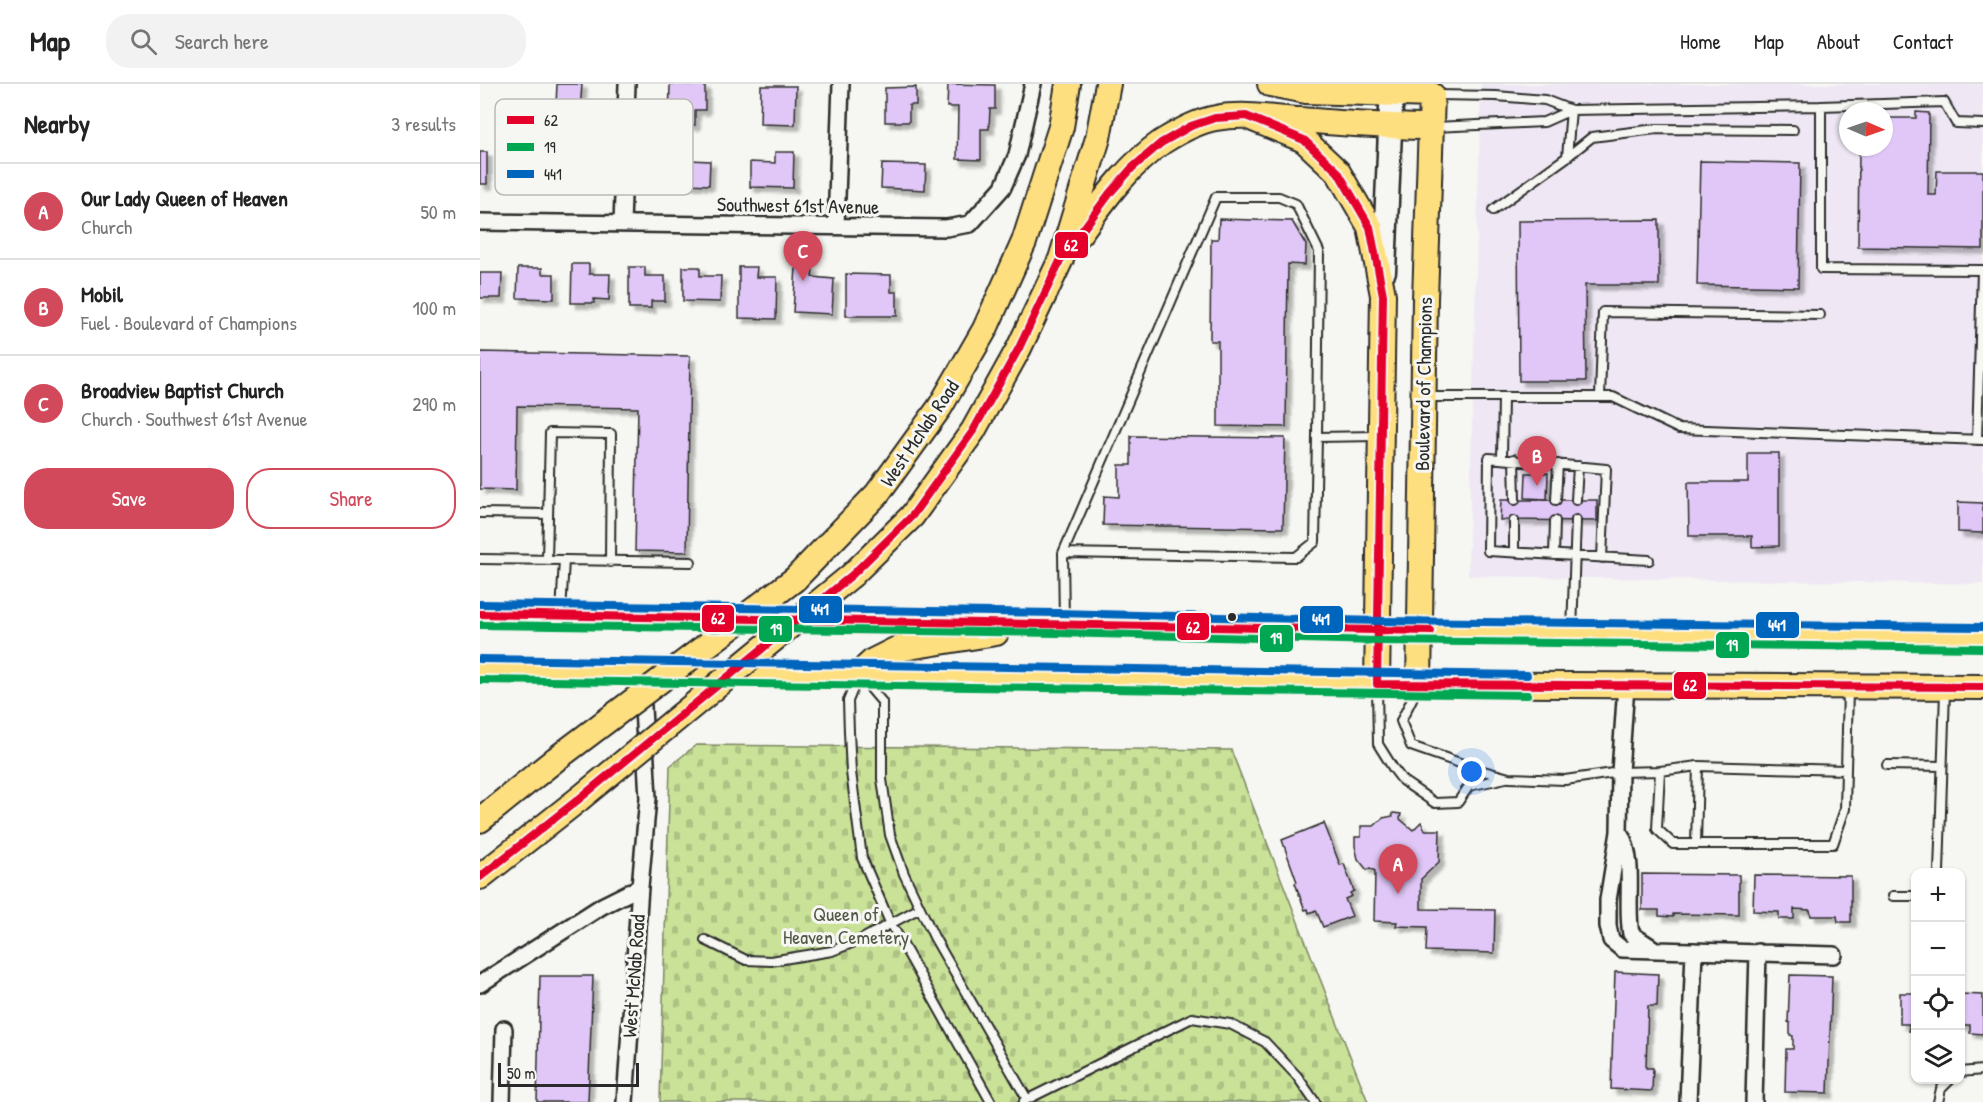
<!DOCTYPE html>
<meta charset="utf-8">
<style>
body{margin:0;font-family:"Patrick Hand",sans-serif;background:#f2f2f2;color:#222}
.controls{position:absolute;right:18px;bottom:18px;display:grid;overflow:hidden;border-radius:12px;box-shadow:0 2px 4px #0004}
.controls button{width:54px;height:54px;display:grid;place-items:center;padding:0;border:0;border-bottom:2px solid #e0e0e0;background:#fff;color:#222;font:30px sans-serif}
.compass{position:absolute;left:1359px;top:18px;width:54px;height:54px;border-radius:50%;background:#fff;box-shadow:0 2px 4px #0004;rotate:92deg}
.scale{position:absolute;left:18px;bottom:15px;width:141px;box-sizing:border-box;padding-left:6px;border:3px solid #2b2b2b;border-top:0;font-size:16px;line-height:21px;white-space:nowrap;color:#2b2b2b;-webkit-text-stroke:4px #f6f6f2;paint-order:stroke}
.you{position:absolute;left:992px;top:688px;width:21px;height:21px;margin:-15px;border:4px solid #fff;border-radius:50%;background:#1a73e8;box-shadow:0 0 0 9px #1a73e833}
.badge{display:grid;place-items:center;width:39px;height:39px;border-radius:50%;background:#d1495b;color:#fff;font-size:20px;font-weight:700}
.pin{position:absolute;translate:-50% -50px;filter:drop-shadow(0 2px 3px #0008)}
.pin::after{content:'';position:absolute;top:32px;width:21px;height:18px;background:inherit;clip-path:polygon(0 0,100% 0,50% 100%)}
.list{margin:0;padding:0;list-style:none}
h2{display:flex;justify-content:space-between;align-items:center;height:78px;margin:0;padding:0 24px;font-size:26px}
h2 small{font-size:20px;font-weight:400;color:#767676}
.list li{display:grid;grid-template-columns:39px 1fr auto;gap:18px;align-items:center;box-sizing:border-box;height:96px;padding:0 24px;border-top:2px solid #e0e0e0}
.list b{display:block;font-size:22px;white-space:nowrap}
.list p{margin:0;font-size:20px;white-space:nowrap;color:#767676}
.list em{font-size:20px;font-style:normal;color:#767676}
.actions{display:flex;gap:12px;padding:18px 24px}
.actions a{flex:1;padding:14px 0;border:2px solid #d1495b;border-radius:24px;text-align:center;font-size:21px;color:#d1495b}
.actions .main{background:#d1495b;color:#fff}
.icon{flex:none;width:33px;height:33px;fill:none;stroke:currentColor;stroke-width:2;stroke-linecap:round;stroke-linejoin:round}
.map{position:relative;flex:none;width:1503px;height:1018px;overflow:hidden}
header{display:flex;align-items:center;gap:36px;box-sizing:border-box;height:84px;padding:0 30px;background:#fff;border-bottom:2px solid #e0e0e0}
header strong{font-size:28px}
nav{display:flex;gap:33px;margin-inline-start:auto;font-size:21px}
.search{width:420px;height:54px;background:#f2f2f2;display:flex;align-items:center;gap:15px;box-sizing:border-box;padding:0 21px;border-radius:24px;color:#767676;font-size:22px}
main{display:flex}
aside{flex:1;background:#fff}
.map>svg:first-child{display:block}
.built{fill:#efe8f4;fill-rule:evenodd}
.cemetery{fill:url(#cemetery-stones);stroke:#7a8662;stroke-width:1.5}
.building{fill:#e0c7f7;stroke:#2b2b2b;stroke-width:1.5;filter:url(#shadow)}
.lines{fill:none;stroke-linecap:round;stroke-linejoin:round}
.lane-casing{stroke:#2b2b2b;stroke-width:12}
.street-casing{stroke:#2b2b2b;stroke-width:20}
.secondary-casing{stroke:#2b2b2b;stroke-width:27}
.primary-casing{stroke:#2b2b2b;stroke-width:28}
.lane{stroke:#f6f6f2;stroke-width:8}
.street{stroke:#f6f6f2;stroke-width:15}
.secondary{stroke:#f6f6f2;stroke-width:22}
.primary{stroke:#fedf80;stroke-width:24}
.primary-bridge-casing{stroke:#2b2b2b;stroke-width:28;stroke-linecap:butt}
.primary-bridge{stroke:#fedf80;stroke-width:24}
.bus-1-casing{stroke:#f6f6f2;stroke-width:12}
.bus-2-casing{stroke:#f6f6f2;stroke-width:12}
.bus-3-casing{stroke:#f6f6f2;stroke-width:12}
.bus-1{stroke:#e4002b;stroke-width:8}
.bus-2{stroke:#00a651;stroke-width:8}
.bus-3{stroke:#0065bd;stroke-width:8}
.bus-dot{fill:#2b2b2b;stroke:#f6f6f2;stroke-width:2}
.labels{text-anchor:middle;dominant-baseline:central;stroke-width:6;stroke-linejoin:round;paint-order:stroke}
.street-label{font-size:20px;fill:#2b2b2b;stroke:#f6f6f2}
.park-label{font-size:20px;fill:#525946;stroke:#f6f6f2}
.key{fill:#f6f6f2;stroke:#b9b9b6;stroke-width:1.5}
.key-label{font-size:16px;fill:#2b2b2b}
.line-badge{stroke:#f6f6f2;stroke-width:2}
.badge-label{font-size:16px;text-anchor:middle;font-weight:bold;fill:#fff}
</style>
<header>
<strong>Map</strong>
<div class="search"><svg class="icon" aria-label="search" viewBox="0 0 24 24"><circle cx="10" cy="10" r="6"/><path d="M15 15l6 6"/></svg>Search here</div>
<nav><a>Home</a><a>Map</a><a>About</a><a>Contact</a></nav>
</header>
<main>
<aside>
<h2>Nearby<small>3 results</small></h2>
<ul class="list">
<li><span class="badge">A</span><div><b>Our Lady Queen of Heaven</b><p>Church</p></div><em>50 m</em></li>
<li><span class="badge">B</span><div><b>Mobil</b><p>Fuel · Boulevard of Champions</p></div><em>100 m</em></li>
<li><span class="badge">C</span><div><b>Broadview Baptist Church</b><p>Church · Southwest 61st Avenue</p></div><em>290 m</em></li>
</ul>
<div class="actions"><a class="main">Save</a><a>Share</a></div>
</aside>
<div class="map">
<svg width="1503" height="1018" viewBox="0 0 1503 1018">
<defs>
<pattern id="cemetery-stones" width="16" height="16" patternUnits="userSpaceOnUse" patternTransform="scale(1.5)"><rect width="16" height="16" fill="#c9e298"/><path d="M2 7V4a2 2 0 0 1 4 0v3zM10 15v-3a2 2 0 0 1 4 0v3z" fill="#adc283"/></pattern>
<filter id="shadow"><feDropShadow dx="5" dy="5" stdDeviation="1.5" flood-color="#0004"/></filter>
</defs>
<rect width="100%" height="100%" fill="#f6f6f2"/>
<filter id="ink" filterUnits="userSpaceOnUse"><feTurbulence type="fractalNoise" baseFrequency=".0167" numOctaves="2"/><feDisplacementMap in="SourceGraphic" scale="12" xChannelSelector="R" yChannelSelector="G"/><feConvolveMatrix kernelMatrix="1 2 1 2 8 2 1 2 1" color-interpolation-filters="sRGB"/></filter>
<g filter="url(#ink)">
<path class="built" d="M1001,0H1503V500L988,492ZM1368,27H1404V63H1368Z"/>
<path class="cemetery" d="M216,661L751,666L888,1018H180L190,682Z"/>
<path class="building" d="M77,0H102L99,42L75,41Z
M190,0L225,1V26H215V41H189Z
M468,0L515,1V25H510L509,45H501V76L477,75L478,23H467Z
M281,2H316L315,41L280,40Z
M436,3V21H429V38H405V4Z
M1436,28L1449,29L1448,111H1456L1457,87H1503V165L1378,163L1379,63H1404V34H1436Z
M0,68H7V100H0Z
M295,68H314L313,104L270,103V78L295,79Z
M189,75L230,77L229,101L188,99Z
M1220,77L1320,79L1318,203L1217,201Z
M402,80L446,81L445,106L401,104Z
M739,135L812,137L826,161L825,181L808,180L806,343L738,342V257H730L731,155H738Z
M1179,136V201H1105L1106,297H1039L1038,137Z
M92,180H109V190H130L129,216L114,215V219H91Z
M149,183H165V192H185V217H171V224H149Z
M203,183H220V192H241L240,218L203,217Z
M259,183H277L276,193H297L296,235L259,234Z
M316,183L333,184L332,193L354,195L352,230L313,228Z
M38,184H62V190H74V215L37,214Z
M0,189H22L21,214H0Z
M366,190L411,191V208H417V232H366Z
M0,268L210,272L207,468L155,467L158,324L37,322L36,406L0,405Z
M651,352L805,354L803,444L623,441L624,412L639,413V381H651Z
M1268,369H1299V462L1272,463V452H1209L1208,398H1268Z
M1046,389H1068L1067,415L1045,414Z
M1021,416H1117V437L1020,436Z
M1478,418L1503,419V449L1478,448Z
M913,729L921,730L920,735L933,746L941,738L945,746H960L959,778L941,795V825L1015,826L1014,869L946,867L947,843L916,842L917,838L894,837L895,787L890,784L887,786L878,775L875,762V753H881V742H894L903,734L913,732Z
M844,739L860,781L864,780L874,807L870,809L872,812L865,815L872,832L843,843L836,826L829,829L828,825L825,826L815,799L817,798L802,756Z
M1162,790L1259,791V831L1193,830V833L1179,832V826H1162Z
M1274,791L1371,792V838H1358L1357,832H1331L1330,826L1314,825V835H1299V828L1273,827Z
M1135,888L1178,890L1177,922H1168L1166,984H1173L1172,1007L1131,1005Z
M1310,891L1352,892L1348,1009L1305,1008L1306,965H1313V952L1310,951V939L1308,938Z
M60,892H113L108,1018H57Z
M1420,909H1436V948L1429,947V940H1420Z
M1480,910L1503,911V950L1490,949V941H1480Z"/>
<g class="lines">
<defs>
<path id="lane" d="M956,11L1016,12L1065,16L1091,26L1341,22V185L1503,186
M1341,22L1464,18L1476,39L1503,40
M954,43L1064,38L1091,26
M1087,73L1112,53L1176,45L1313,46
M1013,126L1087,73L1091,26
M945,313H1133L1199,345L1503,356
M1120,313L1123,228L1340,231
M1497,356L1502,186
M1022,375L1023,313
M1034,375L1035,416
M1076,416L1078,380
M1096,416L1098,382
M0,429L68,430
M1034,468V437
M583,469L816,473L835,458L837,353
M1074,471L1075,437
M1122,474L1126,385L1009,374L1008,467C1061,470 1115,473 1169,476
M0,475L84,476
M67,476L70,349L131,350L130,478
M81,529L84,476L211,478
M584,537L583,469L736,113H799L816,120L839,167L837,353L897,352
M1092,547L1096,436
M377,595L368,617L369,648L371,688L382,774L408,834L511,1018
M385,598L402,618V695L410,751L424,790L454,853L547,1015
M897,602L898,660L913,684L923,697L955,719L978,718L989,702L1026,694
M937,605L921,637L931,662L1000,686L1029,694L1085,696L1140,688L1180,687L1177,745L1193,760H1353L1365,725L1368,606
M1407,681L1462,682
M1180,687L1218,682L1366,686
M1216,760L1218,682
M1459,788L1465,607
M1413,812H1436
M225,856L266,876L291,877L352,867L382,855L440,824
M1480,988L1503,986
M544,1017L712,934L750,940L785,958L817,992L835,1018
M1458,1018L1461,1005L1470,996"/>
<path id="street" d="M0,138L466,144L490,140L523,103L537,71L553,0
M142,140L147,0
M356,142L361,0
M1146,601L1140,688L1139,748L1128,816V842L1131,856L1142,865L1354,871
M1141,751C1156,780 1145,819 1151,850L1174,865
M0,900L122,822L160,803
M22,1018L24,945
M145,1018L160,803L168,714L162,605
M1208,1018L1214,867
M1274,1018L1278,868"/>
<path id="secondary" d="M904,187L912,0"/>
<path id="primary" d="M790,0L826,7L952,11L945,215L939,601
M766,32L824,56L858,88L890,143L903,211L897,600
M591,161C618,125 644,84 682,58C698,48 717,37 736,34C763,29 791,34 818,36C863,39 907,43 951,43
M372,491L432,432L493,347L539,264L581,175L618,54L628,0
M315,495L397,410L460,323L505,245L544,158L581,43L588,0
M0,530L577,539L899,547L1503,554
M0,585L897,600L1503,603
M379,590L393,577L417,565L516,549
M0,736L76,675
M0,793L99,715"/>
</defs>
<use href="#lane" class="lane-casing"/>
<use href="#street" class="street-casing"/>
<use href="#secondary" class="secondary-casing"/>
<use href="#primary" class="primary-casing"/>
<use href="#lane" class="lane"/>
<use href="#street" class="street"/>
<use href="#secondary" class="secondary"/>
<use href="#primary" class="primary"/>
<defs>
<path id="primary-bridge" d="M76,675L315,495
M99,715L372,491"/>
</defs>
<use href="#primary-bridge" class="primary-bridge-casing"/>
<use href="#primary-bridge" class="primary-bridge"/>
<defs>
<path id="bus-1" d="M0,530L951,547
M0,793L99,715L372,491L432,432L493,347L539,264L581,175L630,109L652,84L681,59L711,42L735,34L766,32L824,56L858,88L890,143L903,211L897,600L1503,603"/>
<path id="bus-2" d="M0,541L577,549L899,557L1503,564
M0,596L1047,611"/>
<path id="bus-3" d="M0,520L577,529L899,537L1503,543
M0,575L1047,591"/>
</defs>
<use href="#bus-1" class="bus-1-casing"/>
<use href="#bus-2" class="bus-2-casing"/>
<use href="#bus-3" class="bus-3-casing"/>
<use href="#bus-1" class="bus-1"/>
<use href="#bus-2" class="bus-2"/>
<use href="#bus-3" class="bus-3"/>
</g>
</g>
<circle class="bus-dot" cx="752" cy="533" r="5"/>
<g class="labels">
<g class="street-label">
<text transform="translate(318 121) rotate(1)">Southwest 61st Avenue</text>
<text transform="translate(943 300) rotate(-89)">Boulevard of Champions</text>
<text transform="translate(439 349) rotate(-56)">West McNab Road</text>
<text transform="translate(153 892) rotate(-86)">West McNab Road</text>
</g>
<g class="park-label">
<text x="366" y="829">Queen of<tspan x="366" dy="23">Heaven Cemetery</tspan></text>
</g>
</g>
<rect x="15" y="15" width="198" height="96" rx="9" class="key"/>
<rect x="27" y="32" width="27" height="8" fill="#e4002b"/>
<rect x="27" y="59" width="27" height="8" fill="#00a651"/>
<rect x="27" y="86" width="27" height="8" fill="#0065bd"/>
<g class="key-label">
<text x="64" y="42">62</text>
<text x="64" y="69">19</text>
<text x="64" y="96">441</text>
</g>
<g class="line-badge">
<rect x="574" y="147" width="35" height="28" rx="6" fill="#e4002b"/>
<rect x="318" y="511" width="45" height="29" rx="6" fill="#0065bd"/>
<rect x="221" y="520" width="34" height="29" rx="6" fill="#e4002b"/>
<rect x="819" y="521" width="45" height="29" rx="6" fill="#0065bd"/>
<rect x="1275" y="527" width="45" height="28" rx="6" fill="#0065bd"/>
<rect x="696" y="528" width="34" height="29" rx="6" fill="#e4002b"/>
<rect x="278" y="531" width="35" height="28" rx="6" fill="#00a651"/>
<rect x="779" y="540" width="35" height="29" rx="6" fill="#00a651"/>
<rect x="1235" y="547" width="35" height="28" rx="6" fill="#00a651"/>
<rect x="1193" y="587" width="34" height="29" rx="6" fill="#e4002b"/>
</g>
<g class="badge-label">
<text x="591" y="167">62</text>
<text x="340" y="531">441</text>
<text x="238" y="540">62</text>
<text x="841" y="541">441</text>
<text x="1297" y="547">441</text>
<text x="713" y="549">62</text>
<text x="296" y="551">19</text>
<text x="796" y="560">19</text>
<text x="1252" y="567">19</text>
<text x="1210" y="607">62</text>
</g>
</svg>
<div class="controls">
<button>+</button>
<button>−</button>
<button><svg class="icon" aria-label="locate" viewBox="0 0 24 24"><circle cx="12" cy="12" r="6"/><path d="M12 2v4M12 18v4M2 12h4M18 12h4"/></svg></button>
<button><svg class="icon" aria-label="layers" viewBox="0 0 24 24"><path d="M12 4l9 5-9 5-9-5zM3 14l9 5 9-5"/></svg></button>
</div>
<svg class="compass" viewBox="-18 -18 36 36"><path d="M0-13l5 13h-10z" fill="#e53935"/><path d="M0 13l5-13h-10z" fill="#767676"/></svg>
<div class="scale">50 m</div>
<div class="you"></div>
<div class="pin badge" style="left:918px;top:810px">A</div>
<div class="pin badge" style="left:1057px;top:402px">B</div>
<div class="pin badge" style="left:323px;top:197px">C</div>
</div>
</main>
